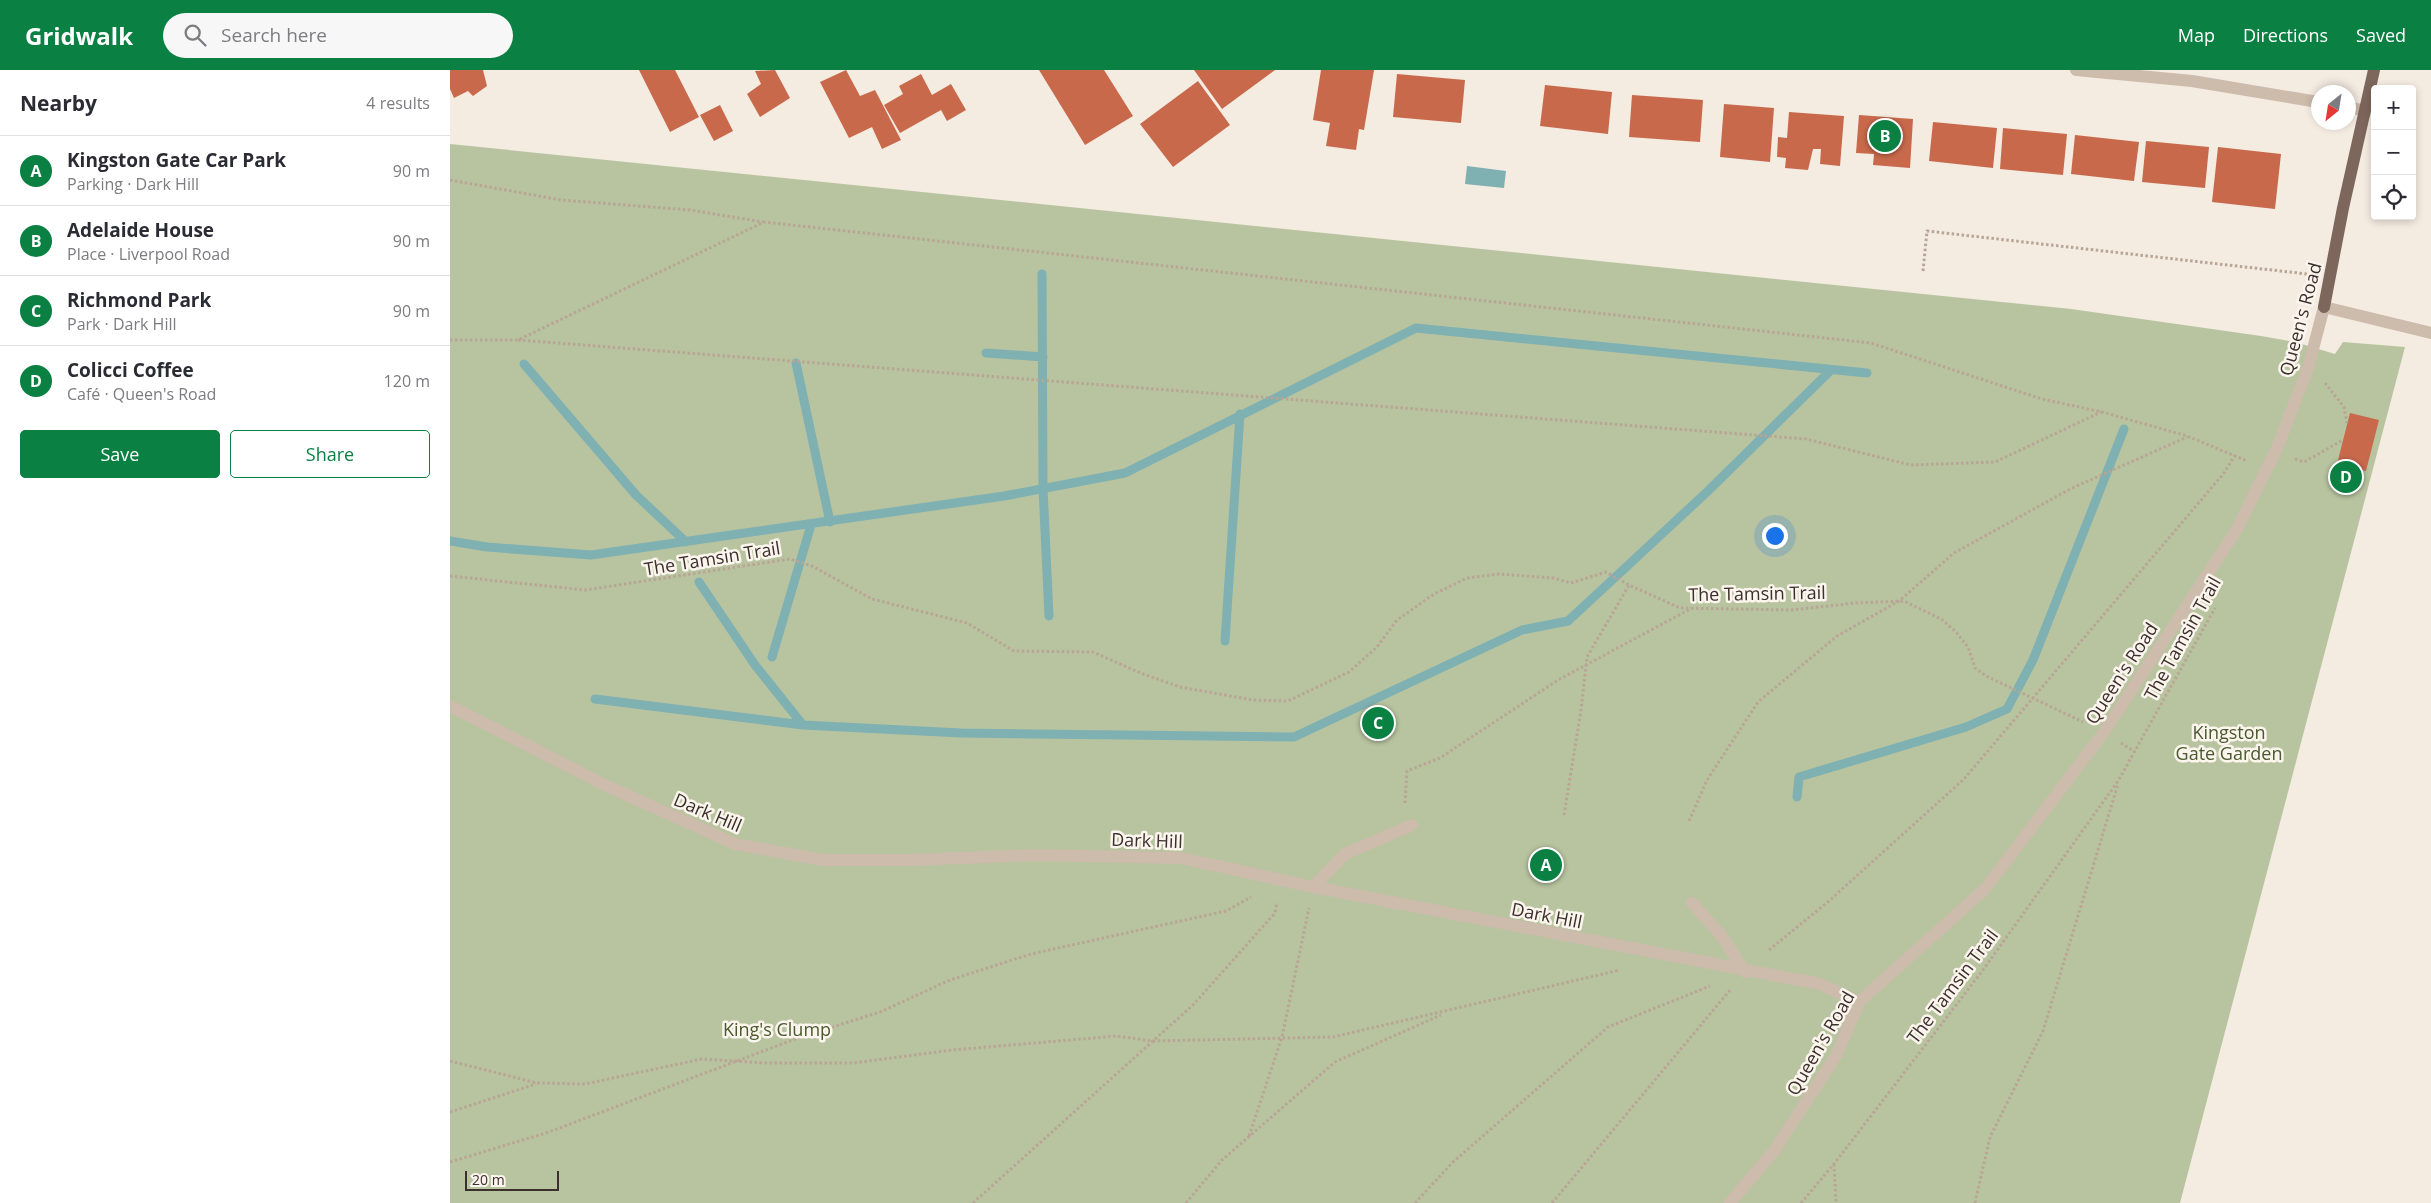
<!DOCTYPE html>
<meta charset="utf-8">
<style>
body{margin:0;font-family:"Open Sans",sans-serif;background:#f7f7f7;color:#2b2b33}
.controls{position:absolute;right:15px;top:15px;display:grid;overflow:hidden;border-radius:5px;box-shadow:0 2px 8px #0003}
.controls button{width:45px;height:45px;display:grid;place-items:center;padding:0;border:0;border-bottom:1px solid #e1e1e2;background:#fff;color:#2b2b33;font:25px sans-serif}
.compass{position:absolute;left:1861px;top:15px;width:45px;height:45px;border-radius:50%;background:#fff;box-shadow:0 2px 8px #0003;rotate:210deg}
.scale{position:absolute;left:15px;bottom:12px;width:94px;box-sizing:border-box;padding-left:5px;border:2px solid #3b302b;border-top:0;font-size:14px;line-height:18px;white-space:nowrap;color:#3b302b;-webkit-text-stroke:4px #fbf5ee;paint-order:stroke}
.you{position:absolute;left:1324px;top:465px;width:18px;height:18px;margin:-12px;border:4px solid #fff;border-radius:50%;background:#1a73e8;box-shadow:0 0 0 8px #1a73e833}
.badge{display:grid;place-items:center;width:32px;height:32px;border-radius:50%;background:#0b8043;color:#fff;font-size:16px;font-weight:700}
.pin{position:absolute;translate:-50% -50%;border:2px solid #fff;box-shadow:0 1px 5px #0006}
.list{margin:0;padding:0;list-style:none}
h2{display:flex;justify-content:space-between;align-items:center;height:65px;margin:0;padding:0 20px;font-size:21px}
h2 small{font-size:16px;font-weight:400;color:#7c7c81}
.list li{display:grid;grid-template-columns:32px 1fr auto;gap:15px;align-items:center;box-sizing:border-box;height:70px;padding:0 20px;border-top:1px solid #e1e1e2}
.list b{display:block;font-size:19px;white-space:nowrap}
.list p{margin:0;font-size:16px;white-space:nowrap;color:#7c7c81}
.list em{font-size:16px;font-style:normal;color:#7c7c81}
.actions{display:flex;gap:10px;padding:15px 20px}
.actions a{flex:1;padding:11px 0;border:1px solid #0b8043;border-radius:5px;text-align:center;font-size:18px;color:#0b8043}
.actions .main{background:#0b8043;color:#fff}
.icon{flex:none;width:28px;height:28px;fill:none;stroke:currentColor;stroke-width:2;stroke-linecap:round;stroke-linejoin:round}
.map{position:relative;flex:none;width:1981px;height:1133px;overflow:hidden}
header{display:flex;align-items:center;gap:30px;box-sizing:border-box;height:70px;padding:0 25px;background:#0b8043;color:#fff}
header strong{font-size:24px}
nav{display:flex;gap:28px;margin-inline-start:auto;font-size:18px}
.search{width:350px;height:45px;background:#f7f7f7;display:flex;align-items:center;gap:12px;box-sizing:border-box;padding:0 18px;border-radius:28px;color:#7c7c81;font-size:19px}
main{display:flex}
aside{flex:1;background:#fff}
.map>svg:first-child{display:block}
.green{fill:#b8c4a0}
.water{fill:#7fb0b2}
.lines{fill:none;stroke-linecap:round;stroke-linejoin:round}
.stream{stroke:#7fb0b2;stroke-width:9}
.building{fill:#c8694b}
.path{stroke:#b9a596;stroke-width:3;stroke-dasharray:2.5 2.5;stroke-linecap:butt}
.minor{stroke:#cdbbac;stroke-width:12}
.major{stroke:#7d675c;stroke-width:12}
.labels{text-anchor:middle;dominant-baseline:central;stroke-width:5;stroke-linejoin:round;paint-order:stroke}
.street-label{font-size:18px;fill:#3b302b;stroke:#fbf5ee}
.park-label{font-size:18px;fill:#4a5a2e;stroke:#fbf5ee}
</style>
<header>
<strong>Gridwalk</strong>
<div class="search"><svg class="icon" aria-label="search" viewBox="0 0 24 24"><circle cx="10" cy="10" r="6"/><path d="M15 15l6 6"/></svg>Search here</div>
<nav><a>Map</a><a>Directions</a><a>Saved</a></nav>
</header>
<main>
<aside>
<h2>Nearby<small>4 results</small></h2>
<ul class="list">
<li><span class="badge">A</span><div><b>Kingston Gate Car Park</b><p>Parking · Dark Hill</p></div><em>90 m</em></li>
<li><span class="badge">B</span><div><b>Adelaide House</b><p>Place · Liverpool Road</p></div><em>90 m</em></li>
<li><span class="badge">C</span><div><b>Richmond Park</b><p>Park · Dark Hill</p></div><em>90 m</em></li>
<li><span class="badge">D</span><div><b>Colicci Coffee</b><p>Café · Queen's Road</p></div><em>120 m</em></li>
</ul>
<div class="actions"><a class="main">Save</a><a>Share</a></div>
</aside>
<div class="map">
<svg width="1981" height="1133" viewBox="0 0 1981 1133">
<rect width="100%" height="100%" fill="#f4ebe1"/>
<path class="green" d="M0,74L1621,239L1811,266L1845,272L1885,284L1893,272L1955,277L1730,1133H0Z"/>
<path class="water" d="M1017,96L1056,101L1054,118L1015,114Z"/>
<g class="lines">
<path class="stream" d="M592,204L593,418L599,546
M536,283L593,287
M346,293L380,452
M74,294L186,425L236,472
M0,471L37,477L141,485L554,426L675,403L966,258L1417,303
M249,512L305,595L353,655
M775,571L790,344
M322,587L361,455
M145,629L353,655L511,663L844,667L1072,560L1118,551L1258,421L1381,300
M1347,727L1349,707L1516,657L1557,639L1583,590L1674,359"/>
</g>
<path class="building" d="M0,0H33L37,16L23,26L18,21L4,28L0,19Z
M189,0H225L249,47L220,62Z
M325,0L340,28L310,47L297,24L311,14L305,1Z
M396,0L410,26L425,20L451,70L432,79L422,57L399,68L370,12Z
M589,0H654L683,46L635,75Z
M744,0H825L772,39Z
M871,0H924L914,60L909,59L906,80L876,76L880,53L863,50Z
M471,4L482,25L501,14L516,40L497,51L491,40L450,63L434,35L453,24L449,16Z
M947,4L1015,10L1011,53L943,47Z
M748,11L780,55L723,97L690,54Z
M1095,15L1162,22L1158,64L1090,56Z
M1182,25L1253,30L1250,72L1179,67Z
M1274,34L1324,38L1320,92L1270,87Z
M270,35L283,61L264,71L250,45Z
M1339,42L1394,46L1390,96L1370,94L1371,79H1363L1358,100L1335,98L1336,88L1327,87L1328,67L1337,68Z
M1409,45L1463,49L1460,98L1423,95L1424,84L1406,83Z
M1483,52L1547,58L1543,98L1479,91Z
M1553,58L1617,64L1613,105L1550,99Z
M1625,65L1689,72L1684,111L1621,104Z
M1696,71L1759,77L1755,118L1692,112Z
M1768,77L1831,84L1825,139L1762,132Z
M1900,343L1929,350L1916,401L1887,394Z"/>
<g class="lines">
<path class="path" d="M0,110L111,130L240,140L313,152
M1473,201L1477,161L1857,204
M0,270H68L314,152L1421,273L1592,329L1652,342L1737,366L1797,391
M68,270L1356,369L1461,395L1545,392L1651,342
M1875,313L1894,337L1897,353
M1845,389L1854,392L1893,370
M0,506L135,520L340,489L362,496L422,529L517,553L564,581L643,582L693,604L730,617L803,630L838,631L899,602L927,577L947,550L984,524L1017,508L1049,504L1103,508L1121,513L1156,502L1179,515L1230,538L1341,540L1406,533L1454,531L1491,549L1505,561L1518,577L1525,598L1536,606L1633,652
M1671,673L1685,682
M955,733L957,701L990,688L1108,610L1242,538
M1114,745L1131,640L1137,587L1179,515
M1239,751L1257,710L1308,632L1387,566L1449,531L1504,483L1620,419L1737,367
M1319,880L1379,831L1514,709L1774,403L1785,385
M0,991L87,1013L135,1014L252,989L315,993H403L502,980L667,966L702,971L883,967L1170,900
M0,1042L86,1014
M799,1066L832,967L859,838
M0,1092L99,1062L345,969L430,942L500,910L581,884L776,841L801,827
M1384,1094L1386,1133
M523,1133L743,935L825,843L827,832
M736,1133L772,1090L885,992L991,945
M965,1133L1003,1092L1158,957L1260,916
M1102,1133L1281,919
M1351,1133L1384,1094L1533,900L1668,711L1765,538
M1525,1133L1540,1067L1593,961L1668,714"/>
<path class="minor" d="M1626,0L1742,11L1868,32
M1898,37L1916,41
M0,636L157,716L285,774L373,790H460L588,785L731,788L863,817L1370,914L1409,932
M863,817L895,784L962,755
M1242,833L1271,865L1295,902
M1280,1133L1324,1081L1387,984L1409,932L1535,819L1654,662L1786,461L1827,378L1858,298L1874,237L1981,263"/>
<path class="major" d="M1874,237L1893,138L1924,0"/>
</g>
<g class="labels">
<g class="street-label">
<text transform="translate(1850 249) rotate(-75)">Queen's Road</text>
<text transform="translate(262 488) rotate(-9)">The Tamsin Trail</text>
<text transform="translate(1307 523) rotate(-1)">The Tamsin Trail</text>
<text transform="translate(1732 568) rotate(-61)">The Tamsin Trail</text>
<text transform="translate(1671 603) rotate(-57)">Queen's Road</text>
<text transform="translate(258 742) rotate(23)">Dark Hill</text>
<text transform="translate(697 770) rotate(2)">Dark Hill</text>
<text transform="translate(1097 845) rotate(11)">Dark Hill</text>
<text transform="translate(1502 916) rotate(-53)">The Tamsin Trail</text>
<text transform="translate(1370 973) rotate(-60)">Queen's Road</text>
</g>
<g class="park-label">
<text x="1779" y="662">Kingston<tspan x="1779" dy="21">Gate Garden</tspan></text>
<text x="327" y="959">King's Clump</text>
</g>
</g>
</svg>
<div class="controls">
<button>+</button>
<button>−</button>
<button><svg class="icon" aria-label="locate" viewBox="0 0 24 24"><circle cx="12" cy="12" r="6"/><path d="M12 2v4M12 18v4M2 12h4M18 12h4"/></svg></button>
</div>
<svg class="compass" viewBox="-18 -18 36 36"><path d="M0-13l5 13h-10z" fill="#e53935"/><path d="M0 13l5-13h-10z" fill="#7c7c81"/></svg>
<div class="scale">20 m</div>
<div class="you"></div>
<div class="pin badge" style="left:1096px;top:795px">A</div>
<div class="pin badge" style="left:1435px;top:66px">B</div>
<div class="pin badge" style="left:928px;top:653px">C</div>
<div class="pin badge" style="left:1896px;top:407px">D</div>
</div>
</main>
